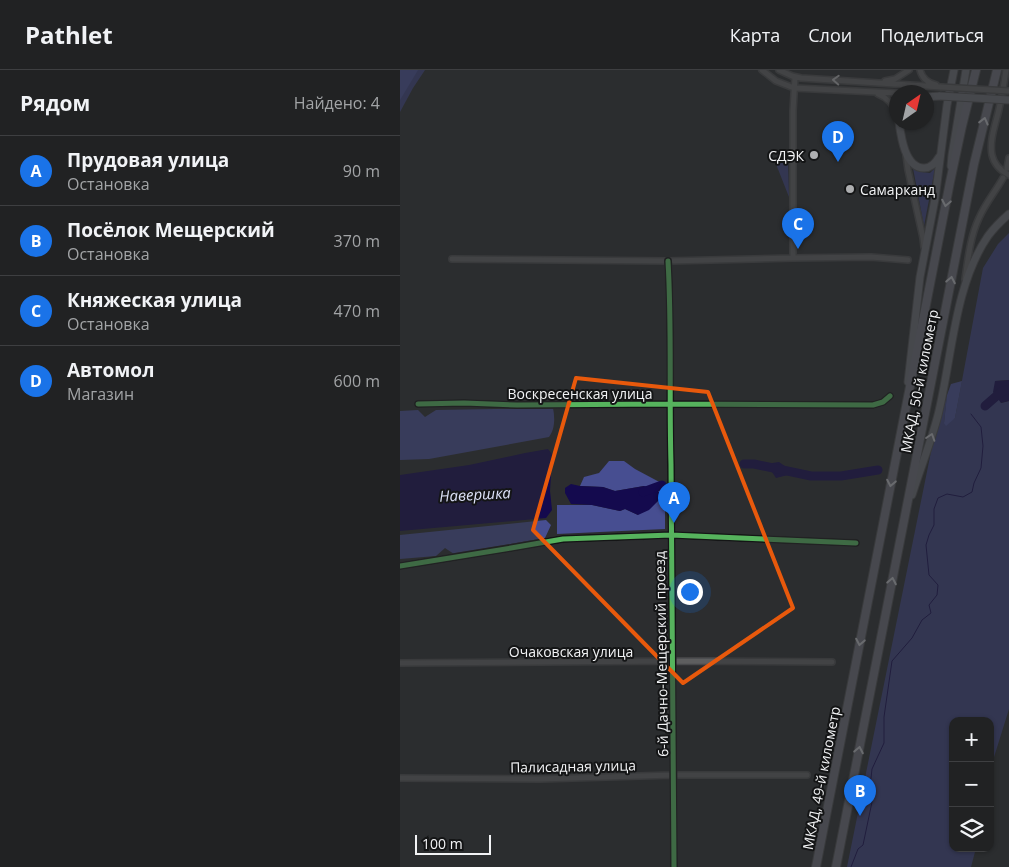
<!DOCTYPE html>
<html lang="ru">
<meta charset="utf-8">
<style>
body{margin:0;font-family:"Open Sans",sans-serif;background:#2d2f30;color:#f1f3f6}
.controls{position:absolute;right:15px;bottom:15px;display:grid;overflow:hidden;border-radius:10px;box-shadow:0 1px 4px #0004}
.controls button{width:45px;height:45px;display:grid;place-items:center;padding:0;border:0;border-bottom:1px solid #3e3f41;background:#212223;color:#f1f3f6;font:25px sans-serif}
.compass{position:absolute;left:489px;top:15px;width:45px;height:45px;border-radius:50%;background:#212223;box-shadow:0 1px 4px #0004;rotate:34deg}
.scale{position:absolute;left:15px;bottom:12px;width:76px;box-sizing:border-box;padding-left:5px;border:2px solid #f2f3f5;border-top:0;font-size:14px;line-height:18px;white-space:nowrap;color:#f2f3f5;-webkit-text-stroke:4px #141516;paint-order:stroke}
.you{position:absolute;left:289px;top:521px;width:18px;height:18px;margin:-12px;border:4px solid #fff;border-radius:50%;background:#1a73e8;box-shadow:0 0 0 8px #1a73e833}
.badge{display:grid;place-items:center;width:32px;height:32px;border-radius:50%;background:#1a73e8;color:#fff;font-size:16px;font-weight:700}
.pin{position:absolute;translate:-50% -41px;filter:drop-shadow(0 1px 2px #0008)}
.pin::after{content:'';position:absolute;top:26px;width:18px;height:15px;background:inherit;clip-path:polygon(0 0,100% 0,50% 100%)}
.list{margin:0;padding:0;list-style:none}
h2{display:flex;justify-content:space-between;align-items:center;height:65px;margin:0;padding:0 20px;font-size:21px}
h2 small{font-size:16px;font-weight:400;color:#a2a4a6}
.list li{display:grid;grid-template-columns:32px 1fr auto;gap:15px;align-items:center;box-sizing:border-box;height:70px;padding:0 20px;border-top:1px solid #3e3f41}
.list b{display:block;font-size:19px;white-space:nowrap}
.list p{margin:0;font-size:16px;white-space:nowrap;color:#a2a4a6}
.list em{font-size:16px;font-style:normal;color:#a2a4a6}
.icon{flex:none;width:28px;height:28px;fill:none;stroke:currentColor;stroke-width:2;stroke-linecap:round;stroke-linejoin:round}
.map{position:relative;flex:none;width:609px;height:797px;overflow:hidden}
header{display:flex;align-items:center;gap:30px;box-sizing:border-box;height:70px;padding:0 25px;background:#212223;border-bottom:1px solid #3e3f41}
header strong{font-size:24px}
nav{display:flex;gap:28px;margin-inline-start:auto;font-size:18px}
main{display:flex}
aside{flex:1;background:#212223}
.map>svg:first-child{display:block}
.green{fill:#3c427b}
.forest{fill:#474e91}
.water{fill:#140a4e}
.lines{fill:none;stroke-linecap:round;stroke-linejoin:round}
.stream{stroke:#140a4e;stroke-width:1}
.river{stroke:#140a4e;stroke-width:9}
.minor-casing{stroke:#494a4c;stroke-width:8}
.major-casing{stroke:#494a4c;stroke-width:9}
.highway-casing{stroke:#494a4c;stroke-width:10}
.minor{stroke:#5e5e5f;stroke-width:5}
.major{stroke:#676870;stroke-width:7}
.highway{stroke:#686974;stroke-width:8}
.minor-bridge-casing{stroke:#494a4c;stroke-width:8;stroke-linecap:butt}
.major-bridge-casing{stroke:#494a4c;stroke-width:9;stroke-linecap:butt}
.minor-bridge{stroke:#5e5e5f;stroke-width:5}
.major-bridge{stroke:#676870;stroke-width:7}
.cycleway-casing{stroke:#141516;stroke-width:8}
.cycleway{stroke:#56b35d;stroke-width:5}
.oneway{stroke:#a8a8aa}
.oneway2{stroke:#b4b5bb}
.oneway3{stroke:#b3b4b9}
.marked{fill:none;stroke:#e8590c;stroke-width:4;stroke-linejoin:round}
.poi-dot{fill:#adaeb0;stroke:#141516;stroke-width:2}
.labels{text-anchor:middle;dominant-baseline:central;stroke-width:4;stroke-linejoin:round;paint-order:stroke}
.poi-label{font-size:14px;fill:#f2f3f5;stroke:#141516;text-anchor:end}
.street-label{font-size:14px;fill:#f2f3f5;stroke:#141516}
.water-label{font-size:15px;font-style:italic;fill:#dce1f7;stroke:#141516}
</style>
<header>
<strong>Pathlet</strong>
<nav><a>Карта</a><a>Слои</a><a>Поделиться</a></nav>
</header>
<main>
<aside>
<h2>Рядом<small>Найдено: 4</small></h2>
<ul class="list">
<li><span class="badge">A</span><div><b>Прудовая улица</b><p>Остановка</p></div><em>90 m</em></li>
<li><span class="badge">B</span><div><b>Посёлок Мещерский</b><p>Остановка</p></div><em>370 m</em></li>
<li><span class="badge">C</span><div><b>Княжеская улица</b><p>Остановка</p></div><em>470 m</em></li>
<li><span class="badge">D</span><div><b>Автомол</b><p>Магазин</p></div><em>600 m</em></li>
</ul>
</aside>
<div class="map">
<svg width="609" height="797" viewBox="0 0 609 797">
<rect width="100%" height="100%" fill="#2c2d2f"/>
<path class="green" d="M0,0H25L13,18L0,42Z
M380,88H385L388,90L389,127L376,94Z
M513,98L522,102L530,103L535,98L524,156Z
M609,163V310L595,311L601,333L609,331V639L590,700V651H553V778H576L571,797H447L533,372L547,325L544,353L555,348L583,198L598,174Z"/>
<path class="forest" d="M0,0H18L0,30Z
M562,311L555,348L546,356L544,353L547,325L551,314Z
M153,338C155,348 155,359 149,367L29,389L0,390V341L18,340L25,347L36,340Z
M209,391H224L235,399L265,415V459L157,464V435H192L220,441L225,439L238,445L244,416L215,421L203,417L180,416L184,407L199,403Z
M146,450L151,455L145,468L54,484L45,478L36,486L0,489V465Z"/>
<path class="water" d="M609,310V331L601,333L593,322L595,311Z
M148,379L152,384L150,421L152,440L146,448L0,461V405L69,395L125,383Z
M379,392L392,401L388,405L376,408L372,402V393Z
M171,414L180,416L203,417L215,421L244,416L255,418L260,423V429L249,440L238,445L225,439L220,441L192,435L171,434L165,423V418Z"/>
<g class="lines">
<path class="stream" d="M451,797L458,779L463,775L472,732L469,726L472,699L484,673V647L492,591L512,568L522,550L531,543L529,535L537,525L538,515L529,505L526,475L529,465L534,455V439L538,428L547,424L563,427L572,422L574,413L581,398L583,376L581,357L571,344"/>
<path class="river" d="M585,336L601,322L609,319
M344,394H354L411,406H441L478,400
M243,422L262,415"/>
<defs>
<path id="minor" d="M362,0L376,11L394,18L497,23
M379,0L392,6L401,8L541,17
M520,0C522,8 528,13 536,15
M606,0C604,13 602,26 599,39C596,53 589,70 592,85C594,94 601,101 609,105
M485,11L495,9L509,0
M478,24C488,28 493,34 497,44
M506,85L508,100L523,168L524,177
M607,98L609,88
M393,188V41L395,7
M52,189L268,191L393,188L471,187L508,190
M268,191C272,259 269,327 271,394L274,797
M565,209C568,189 570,167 579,148C585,134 595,122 603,108
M18,334L64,333L117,335L269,334L473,335L483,332L490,326
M0,496L111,478L163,469L271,465L456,473
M0,593L272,591L432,592
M0,708L140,709L273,705H407"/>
<path id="major" d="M526,27L540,26
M499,52C501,67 505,98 524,98C531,98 535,94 539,87
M551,96L552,85L566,0
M508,312L520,207L535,129L547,35L554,0
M512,425C520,399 531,372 538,345C552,289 554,215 588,166C594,158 601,151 609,144"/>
<path id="highway" d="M416,797L550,112L562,56L576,0
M436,797L574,94L597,0"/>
</defs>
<use href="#minor" class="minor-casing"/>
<use href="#major" class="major-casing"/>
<use href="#highway" class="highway-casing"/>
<use href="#minor" class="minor"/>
<use href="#major" class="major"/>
<use href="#highway" class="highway"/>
<defs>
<path id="minor-bridge" d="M541,17L609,21"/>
<path id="major-bridge" d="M540,26L609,30"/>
</defs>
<use href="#minor-bridge" class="minor-bridge-casing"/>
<use href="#major-bridge" class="major-bridge-casing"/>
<use href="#minor-bridge" class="minor-bridge"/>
<use href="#major-bridge" class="major-bridge"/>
<defs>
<path id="cycleway" d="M268,191C272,259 269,327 271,394L274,797
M18,334L64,333L117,335L269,334L473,335L483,332L490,326
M0,496L111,478L163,469L271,465L456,473"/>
</defs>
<use href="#cycleway" class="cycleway-casing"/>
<use href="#cycleway" class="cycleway"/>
</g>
<defs><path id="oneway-chevron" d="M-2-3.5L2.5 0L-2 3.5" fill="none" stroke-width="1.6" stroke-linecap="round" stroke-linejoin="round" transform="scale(1.25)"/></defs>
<use class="oneway" href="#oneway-chevron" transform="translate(436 10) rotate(-177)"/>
<g class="oneway2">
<use href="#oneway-chevron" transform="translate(584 51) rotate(-76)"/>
<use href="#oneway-chevron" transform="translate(546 133) rotate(101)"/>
<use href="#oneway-chevron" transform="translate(551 210) rotate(-79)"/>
<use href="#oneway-chevron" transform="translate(491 413) rotate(101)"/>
<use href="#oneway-chevron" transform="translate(492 511) rotate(-79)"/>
<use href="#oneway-chevron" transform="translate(460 572) rotate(101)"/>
<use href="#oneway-chevron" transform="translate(459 680) rotate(-79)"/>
</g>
<use class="oneway3" href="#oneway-chevron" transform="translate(531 367) rotate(-72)"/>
<path d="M0 0H609V797H0ZM176,308L308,322L393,538L283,613L133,460Z" fill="#2c2d2f" fill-opacity=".55" fill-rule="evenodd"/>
<path class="marked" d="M176,308L308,322L393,538L283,613L133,460Z"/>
<g class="poi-dot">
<circle cx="414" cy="85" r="5"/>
<circle cx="450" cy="119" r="5"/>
</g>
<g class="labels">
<g class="poi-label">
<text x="404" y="85">СДЭК</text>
<text x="460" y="119" text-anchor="start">Самарканд</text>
</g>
<g class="street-label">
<text transform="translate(519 311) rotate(-79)">МКАД, 50-й километр</text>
<text x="180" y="323">Воскресенская улица</text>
<text x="171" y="581">Очаковская улица</text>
<text transform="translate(261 584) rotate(-91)">6-й Дачно-Мещерский проезд</text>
<text transform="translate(173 696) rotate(-1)">Палисадная улица</text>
<text transform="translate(421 708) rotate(-79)">МКАД, 49-й километр</text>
</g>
<g class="water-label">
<text transform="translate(75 424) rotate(-3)">Навершка</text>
</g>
</g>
</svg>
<div class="controls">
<button>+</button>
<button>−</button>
<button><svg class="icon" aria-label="layers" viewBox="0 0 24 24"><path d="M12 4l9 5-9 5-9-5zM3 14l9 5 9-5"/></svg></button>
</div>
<svg class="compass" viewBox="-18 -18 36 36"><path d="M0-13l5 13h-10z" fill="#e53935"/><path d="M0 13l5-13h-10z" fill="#a2a4a6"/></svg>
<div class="scale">100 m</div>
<div class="you"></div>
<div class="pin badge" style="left:274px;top:453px">A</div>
<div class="pin badge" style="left:460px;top:746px">B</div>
<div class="pin badge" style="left:398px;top:179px">C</div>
<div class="pin badge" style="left:438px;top:92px">D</div>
</div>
</main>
